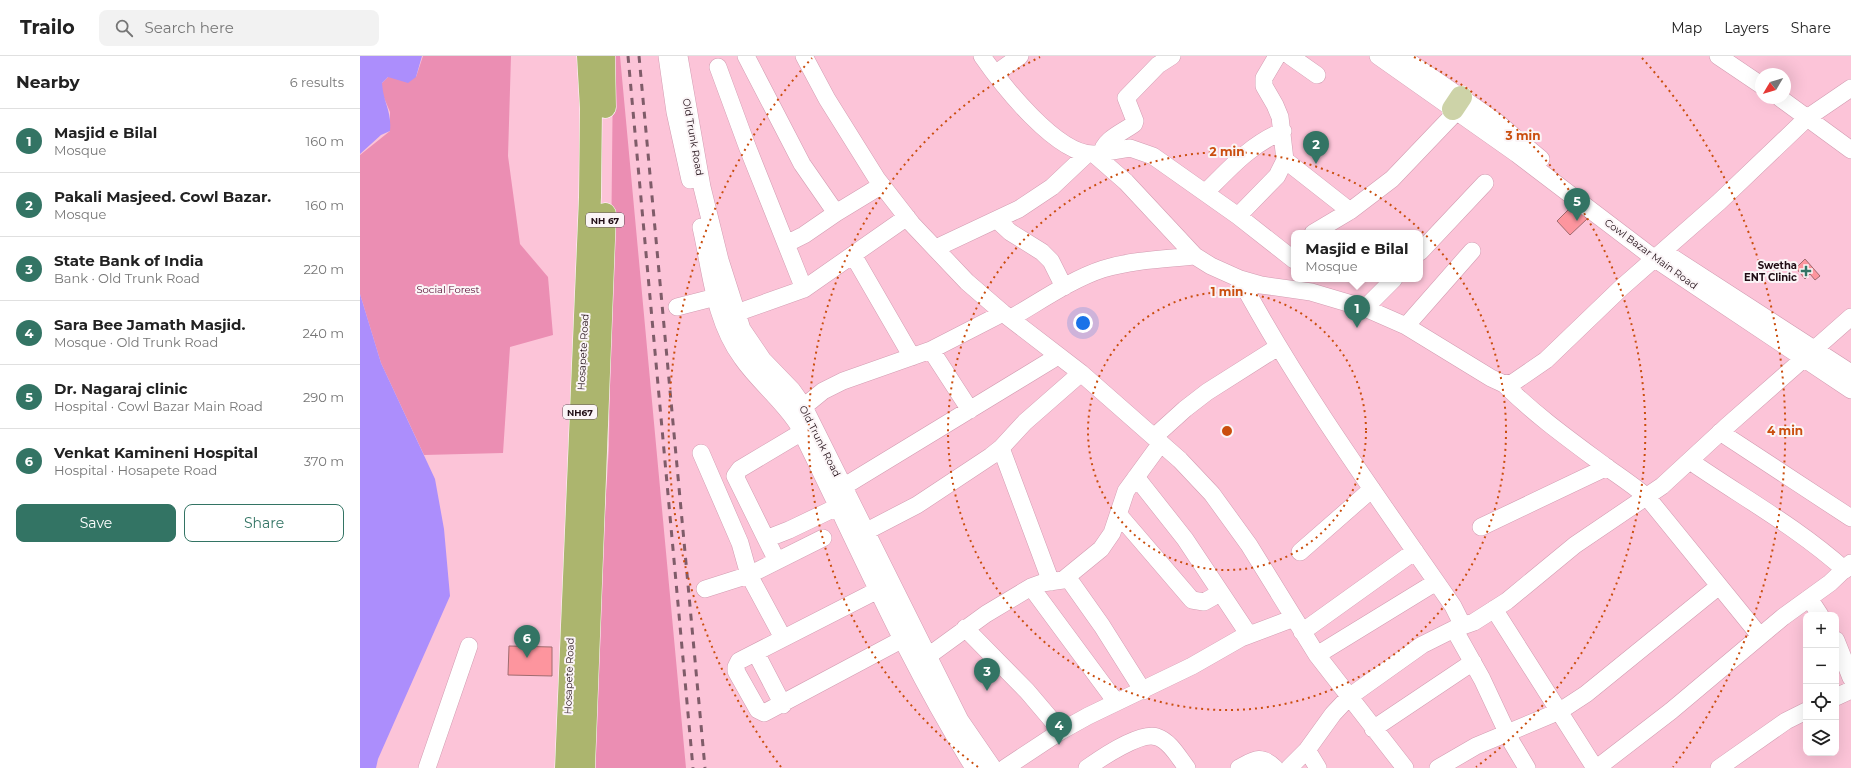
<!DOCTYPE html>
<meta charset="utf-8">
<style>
body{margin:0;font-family:Montserrat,sans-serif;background:#f2f2f2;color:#222}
.controls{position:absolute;right:12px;bottom:12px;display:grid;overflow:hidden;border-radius:8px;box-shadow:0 4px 16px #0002}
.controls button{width:36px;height:36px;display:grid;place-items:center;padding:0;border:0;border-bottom:1px solid #e0e0e0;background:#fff;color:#222;font:20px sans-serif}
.compass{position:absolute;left:1395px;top:12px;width:36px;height:36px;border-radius:50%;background:#fff;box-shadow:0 4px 16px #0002;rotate:232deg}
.you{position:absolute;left:723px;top:267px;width:14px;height:14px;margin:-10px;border:3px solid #fff;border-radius:50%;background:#1a73e8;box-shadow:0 0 0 6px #1a73e833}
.badge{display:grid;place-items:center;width:26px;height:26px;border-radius:50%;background:#337464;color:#fff;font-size:13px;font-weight:700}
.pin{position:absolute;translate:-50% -33px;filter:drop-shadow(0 1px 2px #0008)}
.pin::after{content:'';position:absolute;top:21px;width:14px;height:12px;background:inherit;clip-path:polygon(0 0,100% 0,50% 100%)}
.popup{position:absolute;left:931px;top:174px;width:132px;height:52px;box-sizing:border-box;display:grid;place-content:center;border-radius:8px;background:#fff;filter:drop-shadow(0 1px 3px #0005);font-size:13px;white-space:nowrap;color:#767676}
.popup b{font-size:15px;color:#222}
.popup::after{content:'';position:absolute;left:50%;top:100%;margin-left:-8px;border:8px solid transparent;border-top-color:#fff}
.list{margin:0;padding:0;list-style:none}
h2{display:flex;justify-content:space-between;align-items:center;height:52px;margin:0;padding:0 16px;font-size:17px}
h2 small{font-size:13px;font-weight:400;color:#767676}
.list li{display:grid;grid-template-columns:26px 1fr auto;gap:12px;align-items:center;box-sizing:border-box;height:64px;padding:0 16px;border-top:1px solid #e0e0e0}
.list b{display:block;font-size:15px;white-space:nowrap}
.list p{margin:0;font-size:13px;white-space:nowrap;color:#767676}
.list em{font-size:13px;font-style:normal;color:#767676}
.actions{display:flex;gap:8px;padding:12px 16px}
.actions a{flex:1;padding:9px 0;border:1px solid #337464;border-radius:8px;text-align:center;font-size:14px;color:#337464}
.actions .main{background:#337464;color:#fff}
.icon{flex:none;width:22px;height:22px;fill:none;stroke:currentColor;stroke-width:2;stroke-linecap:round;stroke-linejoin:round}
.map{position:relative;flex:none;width:1491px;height:712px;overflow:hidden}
header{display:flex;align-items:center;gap:24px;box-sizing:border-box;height:56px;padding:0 20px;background:#fff;border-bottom:1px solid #e0e0e0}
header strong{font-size:19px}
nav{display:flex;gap:22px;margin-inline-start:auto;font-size:14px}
.search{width:280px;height:36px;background:#f2f2f2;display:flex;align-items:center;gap:10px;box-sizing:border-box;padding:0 14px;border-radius:8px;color:#767676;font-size:15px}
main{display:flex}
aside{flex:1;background:#fff}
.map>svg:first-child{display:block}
.green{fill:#eb8eb3}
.water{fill:#ac8efc}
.building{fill:#fd959e;stroke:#a06b6f}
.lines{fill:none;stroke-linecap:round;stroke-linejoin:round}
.minor-casing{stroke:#d29cb1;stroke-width:18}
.major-casing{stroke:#fff;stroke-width:23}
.highway-casing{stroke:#fff;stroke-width:23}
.minor{stroke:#fff;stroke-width:17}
.major{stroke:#cdd3a8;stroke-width:22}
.highway{stroke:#acb56e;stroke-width:22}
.rail{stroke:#7f5c69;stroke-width:3;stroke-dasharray:7 7;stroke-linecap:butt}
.ring{fill:none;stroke:#ca4e0e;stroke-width:2;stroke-dasharray:2 4}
.poi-dot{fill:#337464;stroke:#fbf5f7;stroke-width:1.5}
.labels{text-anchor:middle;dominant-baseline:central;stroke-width:4;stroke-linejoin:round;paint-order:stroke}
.shield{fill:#fbf5f7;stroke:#62535a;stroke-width:1}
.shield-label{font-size:9px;font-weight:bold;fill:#210e16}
.street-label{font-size:10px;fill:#210e16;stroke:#fbf5f7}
.poi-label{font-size:10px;font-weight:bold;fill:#210e16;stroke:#fbf5f7;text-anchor:end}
.park-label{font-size:10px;fill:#5b1036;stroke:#fbf5f7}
.centre{fill:#ca4e0e;stroke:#fbf5f7;stroke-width:2}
.ring-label{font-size:12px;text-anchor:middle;font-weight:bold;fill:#ca4e0e;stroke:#fbf5f7;stroke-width:4;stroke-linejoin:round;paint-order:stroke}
</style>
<header>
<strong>Trailo</strong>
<div class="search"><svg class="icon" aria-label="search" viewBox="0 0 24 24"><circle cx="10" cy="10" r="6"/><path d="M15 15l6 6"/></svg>Search here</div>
<nav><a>Map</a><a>Layers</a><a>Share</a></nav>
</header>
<main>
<aside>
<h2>Nearby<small>6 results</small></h2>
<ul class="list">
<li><span class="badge">1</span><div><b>Masjid e Bilal</b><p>Mosque</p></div><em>160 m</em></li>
<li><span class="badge">2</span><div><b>Pakali Masjeed. Cowl Bazar.</b><p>Mosque</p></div><em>160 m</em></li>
<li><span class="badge">3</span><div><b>State Bank of India</b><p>Bank · Old Trunk Road</p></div><em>220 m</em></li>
<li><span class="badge">4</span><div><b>Sara Bee Jamath Masjid.</b><p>Mosque · Old Trunk Road</p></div><em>240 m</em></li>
<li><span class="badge">5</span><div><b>Dr. Nagaraj clinic</b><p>Hospital · Cowl Bazar Main Road</p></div><em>290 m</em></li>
<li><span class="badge">6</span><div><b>Venkat Kamineni Hospital</b><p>Hospital · Hosapete Road</p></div><em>370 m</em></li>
</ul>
<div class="actions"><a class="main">Save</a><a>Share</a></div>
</aside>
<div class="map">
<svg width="1491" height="712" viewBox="0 0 1491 712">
<rect width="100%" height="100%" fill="#fcc4d8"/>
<path class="green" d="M63,0H151L148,100L160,188L188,221L193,279L150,291L143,397L64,399L21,307L0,238V99L30,75V56L22,37V27L28,21H56Z
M252,0H260L326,712H234L239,556L249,389L253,14Z"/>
<path class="water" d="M0,0H62L56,21L48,27L28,21L22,27C23,46 32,55 30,75L21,79L0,98Z
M0,238L21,307L75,423L84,473L90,540L18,703L16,712H0Z"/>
<path class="building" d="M1213,149L1227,163L1210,179L1197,165Z
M1445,203L1460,220L1455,224L1450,218L1445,223L1436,212Z
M149,590L192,591V620L148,619Z"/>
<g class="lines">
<defs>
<path id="minor" d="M307,0L315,56L330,124
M319,0L342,131L360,204L382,273L403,304L432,334L444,351L600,664L633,712
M386,0L442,108L476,157
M444,0L467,43L517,123L552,168L607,226L643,257L721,317L820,404L852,438L889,489L957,599L1045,712
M622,0C642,29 697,99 734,98L766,126L835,200L851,210L880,223L901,229L951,236L1005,252L1046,270L1131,322L1144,328L1154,326L1186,304L1261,232L1359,146L1447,62L1491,32
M930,0L957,19
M1018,0L1157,98L1295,203L1491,334
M1041,0L1138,67L1181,103
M1358,0L1401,29
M358,11L387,90L444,233
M635,18L660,0
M1420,42L1491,94
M742,97C743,84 763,76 774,68L775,65L766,42L798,9L812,0
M734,98L770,92L793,100L878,160L934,204
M925,104L990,155
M846,136C870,112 891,88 923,75
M878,160L917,120L925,104L920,61L915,49L904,30V22L917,0
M637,164L650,176L682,196L691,205L704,231
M341,171C351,215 354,264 382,302C398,325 421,343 437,367C495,483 545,602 614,712
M953,177L990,155L1032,123L1097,55
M426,188L444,179L476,157L522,129
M576,192L659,153L692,131L727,98
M1060,196L1125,127
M1304,196L1491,317
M493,199L552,301
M880,223C942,338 1019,443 1093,550L1103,570
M317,251L356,241
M1005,252L1034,223
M365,261L444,233L547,161
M651,262C679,246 712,223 743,213C772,204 805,203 835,200
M1046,270L1112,195
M571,294L610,354
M1144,328C1175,359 1210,384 1245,410C1259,420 1273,429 1287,441L1400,580
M436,357L463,335L483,325L571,294L643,257
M1360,376L1491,462
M794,381L825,353L847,336L918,291
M641,392L691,526
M341,397L380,487L389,519L423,582
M1330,405C1382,441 1437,471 1485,514
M776,421L825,483L889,579
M483,431L698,300
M759,459L832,544L844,546L860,537
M1121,471L1247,411
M505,476L557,449L631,400L641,392L665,366L721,317
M406,483L429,474L477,451
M940,496L1012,433
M417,505L375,420L380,413L442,376
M708,522L742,570L783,635
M671,531L756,646
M345,533L389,519L463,482
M518,534L379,605L376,611V615L398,654L404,657L541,584
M1449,542L1460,559
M1134,553L1235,712
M605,572L667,635L701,675
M1094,573L1122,623L1152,687L1167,712
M942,576L1055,495
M1476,584L1491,622
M396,597L423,649
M957,599L1076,526
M560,606L626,558L671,531L682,527L703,524L741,493L752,477L766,435L801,387
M1476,641L1491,634
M1013,673L1113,606
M947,694L958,712
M67,712L109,590
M645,712L701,675L728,660L832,610L881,582L934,562
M727,712C741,702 781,675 797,681C810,685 819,702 827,712
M879,712C894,704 901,698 915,712
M929,712L947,694L973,658L989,641L1062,589L1094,573L1114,566L1147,545L1215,489L1302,430L1366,371L1491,261
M1078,712L1116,690L1200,655L1226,638L1359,530
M1237,712L1311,655L1423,561L1470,527L1491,507
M1359,712L1426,665L1446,655"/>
<path id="major" d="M1093,53L1101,41"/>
<path id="highway" d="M244,0L245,51
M206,712L230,141L231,53L228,0
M224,712L245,158"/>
</defs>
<use href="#minor" class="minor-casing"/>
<use href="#major" class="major-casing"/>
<use href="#highway" class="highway-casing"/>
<use href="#minor" class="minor"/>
<use href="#major" class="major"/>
<use href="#highway" class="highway"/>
<path class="rail" d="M268,0L333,712
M279,0L345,712"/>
</g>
<g class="ring">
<circle cx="867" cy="375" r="139"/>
<circle cx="867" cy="375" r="279"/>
<path d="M618 711A418 418 0 0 1 680 1M1054 1A418 418 0 0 1 1116 711"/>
<path d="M421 711A558 558 0 0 1 452 2M1282 2A558 558 0 0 1 1313 711"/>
</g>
<path class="poi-dot" d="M1444 209h4v4h4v4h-4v4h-4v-4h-4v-4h4z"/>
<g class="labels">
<g class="shield">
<rect x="226" y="157" width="38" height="14" rx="3"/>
<rect x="203" y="349" width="34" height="14" rx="3"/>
</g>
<g class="shield-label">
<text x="245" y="164">NH 67</text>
<text x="220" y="356">NH67</text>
</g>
<g class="street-label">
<text transform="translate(333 81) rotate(80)">Old Trunk Road</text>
<text transform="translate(1291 198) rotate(36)">Cowl Bazar Main Road</text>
<text transform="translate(223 296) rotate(-87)">Hosapete Road</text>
<text transform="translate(460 385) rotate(63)">Old Trunk Road</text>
<text transform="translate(209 620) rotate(-88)">Hosapete Road</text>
</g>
<g class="poi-label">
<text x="1437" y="209">Swetha<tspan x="1437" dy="12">ENT Clinic</tspan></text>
</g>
<g class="park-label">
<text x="88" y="233">Social Forest</text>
</g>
</g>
<circle cx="867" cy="375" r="6" class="centre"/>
<g class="ring-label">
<text x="1163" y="84">3 min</text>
<text x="867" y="100">2 min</text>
<text x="867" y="240">1 min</text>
<text x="1425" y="379">4 min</text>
</g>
</svg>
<div class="controls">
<button>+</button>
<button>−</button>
<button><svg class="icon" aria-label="locate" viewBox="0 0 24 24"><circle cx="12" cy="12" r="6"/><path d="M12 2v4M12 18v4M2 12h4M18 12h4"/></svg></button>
<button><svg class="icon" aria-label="layers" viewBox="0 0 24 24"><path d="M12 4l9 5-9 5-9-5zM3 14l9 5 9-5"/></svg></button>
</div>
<svg class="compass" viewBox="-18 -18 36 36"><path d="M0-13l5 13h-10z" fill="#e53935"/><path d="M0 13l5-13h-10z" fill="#767676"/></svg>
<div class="you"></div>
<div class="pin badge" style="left:997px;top:272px">1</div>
<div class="popup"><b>Masjid e Bilal</b>Mosque</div>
<div class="pin badge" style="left:956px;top:108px">2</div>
<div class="pin badge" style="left:627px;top:635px">3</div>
<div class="pin badge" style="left:699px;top:689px">4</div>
<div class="pin badge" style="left:1217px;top:165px">5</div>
<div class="pin badge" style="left:167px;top:602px">6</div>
</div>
</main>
